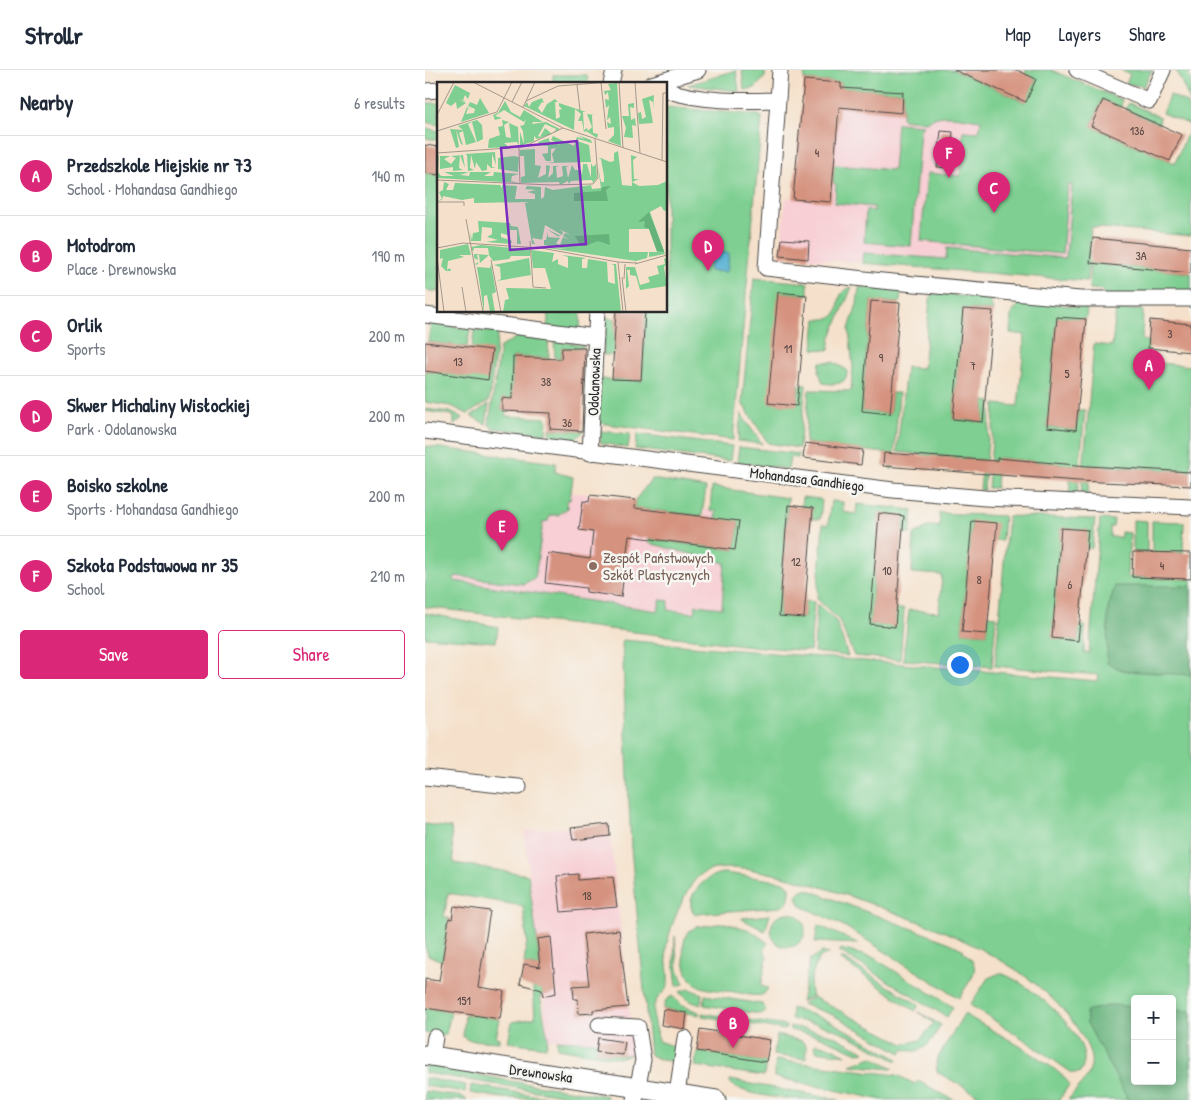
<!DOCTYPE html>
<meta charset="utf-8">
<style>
body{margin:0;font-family:"Patrick Hand",sans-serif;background:#f6f6f7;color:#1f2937}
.controls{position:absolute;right:15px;bottom:15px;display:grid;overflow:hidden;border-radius:5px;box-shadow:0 2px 8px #0003}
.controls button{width:45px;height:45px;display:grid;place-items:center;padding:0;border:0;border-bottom:1px solid #e0e1e3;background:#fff;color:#1f2937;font:25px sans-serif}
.you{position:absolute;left:534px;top:594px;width:18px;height:18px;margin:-12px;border:4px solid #fff;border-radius:50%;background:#1a73e8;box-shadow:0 0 0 8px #1a73e833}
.badge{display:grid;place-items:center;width:32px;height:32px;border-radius:50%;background:#db2777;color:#fff;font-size:16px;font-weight:700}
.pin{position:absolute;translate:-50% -41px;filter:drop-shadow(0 1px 2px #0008)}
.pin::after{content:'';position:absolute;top:26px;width:18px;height:15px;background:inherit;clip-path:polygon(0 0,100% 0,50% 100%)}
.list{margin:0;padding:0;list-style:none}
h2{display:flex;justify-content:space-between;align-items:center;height:65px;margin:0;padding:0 20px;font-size:21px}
h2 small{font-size:16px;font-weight:400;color:#747a83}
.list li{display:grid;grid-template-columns:32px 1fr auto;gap:15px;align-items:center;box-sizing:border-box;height:80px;padding:0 20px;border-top:1px solid #e0e1e3}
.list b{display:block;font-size:19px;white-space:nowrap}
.list p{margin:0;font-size:16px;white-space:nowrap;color:#747a83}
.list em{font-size:16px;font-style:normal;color:#747a83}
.actions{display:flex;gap:10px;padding:15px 20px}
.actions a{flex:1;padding:11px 0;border:1px solid #db2777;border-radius:5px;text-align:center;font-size:18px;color:#db2777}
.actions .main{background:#db2777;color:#fff}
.map{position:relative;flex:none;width:766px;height:1030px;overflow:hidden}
header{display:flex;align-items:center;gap:30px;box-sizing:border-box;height:70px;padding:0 25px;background:#fff;border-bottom:1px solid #e0e1e3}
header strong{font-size:24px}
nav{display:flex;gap:28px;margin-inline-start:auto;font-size:18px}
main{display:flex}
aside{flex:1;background:#fff}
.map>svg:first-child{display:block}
.built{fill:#f7cfd4}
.green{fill:#7ecf91;stroke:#547d5e;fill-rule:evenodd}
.forest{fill:#66b27b;stroke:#486e53}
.water{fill:#58b3d5;stroke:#426f80}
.building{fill:#d5937f}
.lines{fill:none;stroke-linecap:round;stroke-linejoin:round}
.minor-casing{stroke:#494643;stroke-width:17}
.major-casing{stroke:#494643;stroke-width:21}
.minor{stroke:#fff;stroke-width:15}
.major{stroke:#fff;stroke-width:19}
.education-dot{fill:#8d6e63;stroke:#f6f6f2;stroke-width:2}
.labels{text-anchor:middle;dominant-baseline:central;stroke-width:5;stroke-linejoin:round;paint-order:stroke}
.number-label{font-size:12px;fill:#564540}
.street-label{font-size:15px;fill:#2b2b2b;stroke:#f6f6f2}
.education-label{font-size:15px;fill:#785e54;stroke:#f6f6f2;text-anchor:start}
.inset-road{fill:none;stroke:#a4988b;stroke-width:1}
.view{fill:#7b2cbf;fill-opacity:0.15;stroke:#7b2cbf;stroke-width:2.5}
.inset-edge{fill:none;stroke:#2b2b2b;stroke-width:2.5}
</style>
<header>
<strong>Strollr</strong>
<nav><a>Map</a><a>Layers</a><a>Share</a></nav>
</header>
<main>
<aside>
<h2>Nearby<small>6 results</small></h2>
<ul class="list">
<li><span class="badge">A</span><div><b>Przedszkole Miejskie nr 73</b><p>School · Mohandasa Gandhiego</p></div><em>140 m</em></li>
<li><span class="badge">B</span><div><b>Motodrom</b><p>Place · Drewnowska</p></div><em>190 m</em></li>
<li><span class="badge">C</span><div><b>Orlik</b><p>Sports</p></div><em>200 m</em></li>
<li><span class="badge">D</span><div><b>Skwer Michaliny Wisłockiej</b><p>Park · Odolanowska</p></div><em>200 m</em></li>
<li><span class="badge">E</span><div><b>Boisko szkolne</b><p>Sports · Mohandasa Gandhiego</p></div><em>200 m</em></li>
<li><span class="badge">F</span><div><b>Szkoła Podstawowa nr 35</b><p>School</p></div><em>210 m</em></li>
</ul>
<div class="actions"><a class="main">Save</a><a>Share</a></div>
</aside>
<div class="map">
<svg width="766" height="1030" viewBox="0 0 766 1030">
<rect width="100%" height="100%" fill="#f6f6f2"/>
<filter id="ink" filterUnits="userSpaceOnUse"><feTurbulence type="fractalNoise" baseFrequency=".02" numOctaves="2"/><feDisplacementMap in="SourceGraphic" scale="10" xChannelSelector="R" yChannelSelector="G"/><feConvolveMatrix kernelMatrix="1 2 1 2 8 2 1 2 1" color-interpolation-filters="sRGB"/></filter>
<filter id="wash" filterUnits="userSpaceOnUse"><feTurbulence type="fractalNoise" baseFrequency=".0096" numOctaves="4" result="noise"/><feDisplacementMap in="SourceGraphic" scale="20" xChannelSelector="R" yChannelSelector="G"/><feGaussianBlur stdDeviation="1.12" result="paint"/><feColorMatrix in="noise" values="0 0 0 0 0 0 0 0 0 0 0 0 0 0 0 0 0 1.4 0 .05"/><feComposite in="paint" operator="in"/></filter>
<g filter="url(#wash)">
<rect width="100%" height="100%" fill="#f5e1cb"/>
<path class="built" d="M380,0H483L682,95L667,151L662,211L355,186L361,128H368Z
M0,386L128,420L210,430L209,438L279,447L280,439L291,441L290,448L341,455L326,576L0,537Z
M184,754L209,984L198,985L171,982L172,972L123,969L99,761Z"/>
<path class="green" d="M311,0L314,21L263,15Z
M317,0H340V7L330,18L319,20Z
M380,0H529L600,32L611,9L600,4L601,0H626L697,30L696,38L677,30L666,56L750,93L760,68L766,61V166L666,157L662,211L437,193L438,183L521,189L522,178L641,188L647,115H643L637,184L496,171L502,103L535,106L538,61L554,62L556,50C538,48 516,41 501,52L477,49L478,22L416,18V13L379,10Z
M696,0H727L719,16L701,14L705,4Z
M751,0H766L763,6L766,8V33Z
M128,5H162L163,11L128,12Z
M745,25L761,32L766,44V55L737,43Z
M0,33H14V55L0,52Z
M704,33L735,47L734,54L700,39Z
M241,37L333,45L337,47L308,370L174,353L176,309L217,311L221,241H241Z
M472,53L498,55L495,60L486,176L439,172L441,140L449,141V137L410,133L411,114L408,113L409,95L468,100Z
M0,58L14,61V70L0,68Z
M0,103L14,105V222L0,220Z
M665,193L766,203V225L678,227V220L664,219Z
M329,208L383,213V225L354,222L344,333L372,335L374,315H381L374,378L343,373L317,333Z
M427,217L406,267L404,280L388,279L391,249C427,252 402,223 427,217Z
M434,217L476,221L475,233L446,231L437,341L465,344L467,323H474L468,399H465L467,384L380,373L384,320L426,321L428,297L424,259L432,234Z
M511,223L565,229L568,241L538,239L528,349L558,352L560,331L566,332L559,420H555L558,390L472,382L481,297L498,298L505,230L507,224Z
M607,231L662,238L661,249L632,247L622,357L651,360L653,340H660L652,425L644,424L647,395L573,388L571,418H563L570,334L593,336L600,265L585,263L586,244L596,232Z
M691,240H718L717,270L723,271V292L766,296V401L664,395L663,425H656L669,274L687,276Z
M124,241H156L155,260L122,257Z
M181,248L191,249L189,285H178Z
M6,253L45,259L42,277L3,272Z
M49,260L73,262L64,331L43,344L26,336L0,332V301L63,309L67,281L47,278Z
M94,266L123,270L124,288L88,287L87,329H77V341H81V346L122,348L121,364L68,358L64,355L75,277Z
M129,271L158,275L159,278H137L136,288H130Z
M395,292H408L422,300C423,315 410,315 398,313L394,302Z
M64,334L61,354L46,346Z
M0,339L25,342L38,348L29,355V347L26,345L0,341Z
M316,343V344L337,374L313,371Z
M125,359L159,361L151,369L125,365Z
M174,361L205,364L203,378L176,373Z
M212,364L307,376L305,391L210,379Z
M0,376L131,393L130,402L148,407L145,430H142L141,437H144L133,445H125L123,451L118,452L110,508L98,514L30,506L29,511L233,541L235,530L244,531L243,540L270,543L271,535L297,538L300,493L224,473V469L310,480L314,452L290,449L291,441L285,440L287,417L363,428L354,546L379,548L380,531L389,532L385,581L326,576L0,537Z
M314,377L374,384L373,388L365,387L363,399L312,392Z
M227,409L281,418L277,446L209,438L210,430Z
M377,427L395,429L397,431L395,449H387L388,438L376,437Z
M406,431L418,432V442L431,444L432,434L488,440L485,464L478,463L479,446L454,444L445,554L470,556L471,539H479L475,590L429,586L414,550L392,529L398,454L403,455Z
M514,443L579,446L577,471L570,470L547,451L537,562L562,564L563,545L571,546L567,597L478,590L484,540L514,542L517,505L487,503L489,464L505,456L515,457Z
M583,446L670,449L667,478H661L663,460L636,458L627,568L653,571L654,556H660L659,583H664L675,449L689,450L688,457H685V467H696V462L705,463L702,507L766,509V1030H643C650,1020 664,1009 666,996C668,985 661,973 656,964C626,915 572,886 521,862C476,846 313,776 275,805C262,814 242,863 241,880C241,891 244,902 243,914C242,920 236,924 233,928C223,941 231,959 233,971L253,978L252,992L237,990L225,985L206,778L197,570L673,611L674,605L570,596ZM710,929H747V1011H710Z
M708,450L722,451V482H708Z
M727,451L759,452L758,483L727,482Z
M392,534L411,551L423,586L389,582Z
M0,543L73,557L71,572L0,567Z
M0,754L26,758L29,793L103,805L112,869L118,926H115L123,969L121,977L83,972L87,952L110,948L108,917L111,896L99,894L102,870L98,836L23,823L19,847L24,848L17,891L3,885L0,876Z
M300,803L359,812L365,817C365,827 364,834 355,837L270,844C255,829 283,802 300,803Z
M381,819L525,873L539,880L538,882C561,898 544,910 534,928L419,856L376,836L372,827L375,821Z
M346 860a17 17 0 1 1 34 0a17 17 0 1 1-34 0Z
M345,845L340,861L317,849V848Z
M300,853L325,860L343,873L339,878L342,888L336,916L343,918L339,924C331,928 318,923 309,922C282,918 263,922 259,890C258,881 258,871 262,863L270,857Z
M393,855L434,874L390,872Z
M250,866L253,900L259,914L252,916L249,892Z
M416,879L449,888L528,937L522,947L414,881Z
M397,882L404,884L396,886C389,897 382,914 387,926L376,932L385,890Z
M416,887L494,935L490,941L415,889Z
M575,903C601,910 680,974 654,1003H647L600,970L545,935L563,908Z
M264,919L277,924L276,935L264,931L254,922Z
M280,925L337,934L341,940L335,944L279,935Z
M247,926L258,936L274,942V945L238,939L241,930Z
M388,927L479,974L495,970L509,953L493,942L516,955C507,970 499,987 479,979L476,983L408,945L377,934Z
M0,938L26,942L21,964L16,966L0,963Z
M367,938L403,950L473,989L472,991L415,961L392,954L366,949Z
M277,943L361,956L360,960L277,946Z
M40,944L75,949L71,967L74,968V972L43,970L38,967Z
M539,944C556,954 642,1000 644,1015L634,1030H562L512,1002L511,991Z
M365,956L407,965L440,982L433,983L396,967L365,960Z
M352,965L377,971L381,976V989L348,985Z
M132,970L172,972L171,982L198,985L209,984L193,988L132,978Z
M391,974L408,978L421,985L391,981L389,976Z
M272,981L341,992L339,1006L270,996Z
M447,987L469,998L466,999L425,995Z
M351,990L472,1005L490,1014L493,1011L529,1030H457L349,1007Z
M0,994L85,1011L182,1026L180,1030H168L0,1003Z
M0,1008L41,1015L40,1022L0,1016Z
M305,1010L414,1030C389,1030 323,1030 305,1013Z
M46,1015L133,1029L78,1028L45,1023Z
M0,1021L38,1027L42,1030H0Z"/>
<path class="forest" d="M690,516H766V605L699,601L682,593L683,538Z
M687,935L710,937V1011H747V940L766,941V1030H703L662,953L661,941Z"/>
<path class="water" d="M286,182L304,183L302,202L284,201Z"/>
<g id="blocks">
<path class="building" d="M529,0H592L611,9L601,32Z
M379,10L416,13V18L478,22L477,43L414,37L406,132L368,129Z
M678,30L757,65L745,91L666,56Z
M516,61L528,62L525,98L512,97Z
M0,75L14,77V105L0,103Z
M668,168L766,178V203L665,193Z
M357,169L384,171L383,189L355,186Z
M353,222L382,225L372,336L343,333Z
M446,231L475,233L465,344L437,341Z
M538,239L568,241L558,352L528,349Z
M191,241H220L216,310L187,309Z
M632,247L661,249L651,360L622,357Z
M725,250L766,254V282L723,278Z
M0,272L67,280L63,310L0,301Z
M137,278H160L157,361L125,359L126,343L77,341V328L87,329L88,287L136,289Z
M380,373L438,380L436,395L378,388Z
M459,383L572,391V388L663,396L766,402V416L653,411L458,396Z
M165,425L210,430L209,438L314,451L310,480L204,466L196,527L161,522V518L120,513L123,483L165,489L168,462L154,460L158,431L164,432Z
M363,435L388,438L379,548L354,546Z
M454,443L479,446L470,557L445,554Z
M547,451L572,453L562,564L537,562Z
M636,458L663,460L653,571L627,568Z
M708,482L766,483V509L707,507Z
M184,754L185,766L148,770L146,758Z
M153,804V810L188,807L192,837L136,842L132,806Z
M29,836L65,841L53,917L79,921L75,949L0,938V909L14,911L24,848L27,849Z
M194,860L203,937L168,940V943L154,944L153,929H149L148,916L164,915L158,864Z
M126,867L131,923L118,926L117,920L95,914L99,894L115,897L112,869Z
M238,939L262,943L260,959L236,955Z
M275,959L345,970L341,992L272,981Z
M173,968L200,972L198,985L171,982Z"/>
</g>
</g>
<g filter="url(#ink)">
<use href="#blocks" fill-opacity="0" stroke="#494643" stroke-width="1"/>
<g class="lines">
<defs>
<path id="minor" d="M652,0L724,31L738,0
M186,14L189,0
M227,14L273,0
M241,20C276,32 317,31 353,30L341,198L457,211L655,229H766
M0,21L14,20
M353,30L355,0
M0,245L171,267
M0,361L468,420L560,428L766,437
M165,383L172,241
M0,707L94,717
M174,955L213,957L218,990L210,1030
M7,986L10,967
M252,1024L260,968"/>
<path id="major" d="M0,985L291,1030"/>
</defs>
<use href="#minor" class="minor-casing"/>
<use href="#major" class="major-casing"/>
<use href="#minor" class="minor"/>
<use href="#major" class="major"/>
</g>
</g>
<circle class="education-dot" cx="168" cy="496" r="5"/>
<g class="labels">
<g class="number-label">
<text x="712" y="60">136</text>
<text x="392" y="82">4</text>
<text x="716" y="185">3A</text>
<text x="745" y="263">3</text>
<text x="204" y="267">7</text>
<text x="363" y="278">11</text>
<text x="456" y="287">9</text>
<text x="33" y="291">13</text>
<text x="548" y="295">7</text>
<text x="642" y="303">5</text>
<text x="121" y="311">38</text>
<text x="142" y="352">36</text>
<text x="371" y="491">12</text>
<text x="737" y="495">4</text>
<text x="462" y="500">10</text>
<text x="554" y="509">8</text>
<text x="645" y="514">6</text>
<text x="162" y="825">18</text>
<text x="39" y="930">151</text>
</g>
<g class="street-label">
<text transform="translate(169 312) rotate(-88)">Odolanowska</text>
<text transform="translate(382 409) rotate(7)">Mohandasa Gandhiego</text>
<text transform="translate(116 1003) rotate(8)">Drewnowska</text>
</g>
<g class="education-label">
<text x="178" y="487">Zespół Państwowych<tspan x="178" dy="17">Szkół Plastycznych</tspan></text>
</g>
</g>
<g transform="translate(12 12)">
<rect width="230" height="230" fill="#f5e1cb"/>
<path d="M180,1L184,64L171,59L177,53V45L171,46L170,40L174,42L173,35L170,38L172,23L169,26L168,17L172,18L171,10L168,13L167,9L174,8L171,2ZM18,3L33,11L31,17L28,13L26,18L29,20L21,17L29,21L20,27L19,20L14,24L9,21ZM217,13L216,28V20L212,18L216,41L202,42L201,31L204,30L205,37L209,35L205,17ZM43,16L52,31L24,40L30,25L35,28L31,26L29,32L37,31L38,27L31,24L33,20L40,23ZM105,16L107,21L105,20L101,26L105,31L110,22L118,17L121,20H118L119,37L123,35L122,28L125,27L122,24V21L149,30H146L147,48L150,46L151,49L155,45L150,32L158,33H155L156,51L161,52L160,56L149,49L147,50L145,39H141L144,32L138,27L137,48L87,24L90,20L92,25L95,20ZM68,19L74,30L83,35L87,28L106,40H96L95,42L109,40L123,47L117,51L119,47L108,42L101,54L103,55L108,46L115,52L100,57L97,54V59L83,64V50L87,62L86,49L83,44L87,43L89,37L87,40L67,28L58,34L65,36L58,38L56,33L61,31ZM197,21V26L193,25L194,38L198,36L199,44L195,43L196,56L187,55L189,46L185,34H192L191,22ZM40,38L45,43L46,57L40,60L35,40L31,42L39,60L29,63L26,49L22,51L26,63L24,62L19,48L22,65L25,64L19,66L13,47L26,48L21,44ZM65,38L72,40L67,43L69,55L74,56L72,41L81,45L82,64L80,60L67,61L72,65L51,66L52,57L63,53L61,45L66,44ZM141,53L154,58L155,61L141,57L140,59L152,63L154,80L109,81L117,80L115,72L119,66L114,67V79H109L105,72L111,71V64L102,63L101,60L112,56V59L124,63L114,58L116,54L137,64L140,55L148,57ZM98,67V83L104,84L101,96L109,92V83L113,84L111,96L116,91V84H122L119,85L120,96L126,94L125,84H132L129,85L131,96L135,83L138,88H144L145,93L146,82H150L154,96V81L156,85L159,82L160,96L156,101L155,98L134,99L132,102L131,99L123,103L122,100L84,101V95L88,94L87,74H83V68ZM181,69L185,103L195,104L194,73L200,75L196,78L197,97H202L195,100L202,104L221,103L230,99V128L227,129L224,124L213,130L228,172L212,175V170H220L212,147H192V170H211L210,176L199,179L104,165L129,167L107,163V158L95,156L98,162H95L88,121L93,120L37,121V116L25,118L6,114L5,118L0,119L5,117L2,110L6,108L7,100L12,102L9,108H16L18,101L63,103L65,106V103L80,104L78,117H98V112L90,110L99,108L88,107L90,104L104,105V117L107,115L108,105L116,108L154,103L155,107L164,106L160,80L164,100H167V94L164,77H161L164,76L173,80L177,79V71ZM108,143L125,153L126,150L122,147L134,153L128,151L126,154L132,158L126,155L123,163L119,161L123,156L121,154H124L110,147L123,156L111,155V150L109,158H105ZM58,70L59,83L55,72V85L59,86H54L50,82V88L45,89L39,80L38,87L34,73L33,86L37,88L31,89L30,73L28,72ZM0,73L2,74L1,90L4,94H17L7,90H32L23,93L32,94L33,90H54L47,94H56L57,90L82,92L75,94L74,99L83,101L0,96ZM23,73L22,86L26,88L16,89V85L3,87V74H13L7,77L14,82L19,76L14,74L26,73L28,86ZM77,74L82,75L81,90L61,87V76ZM41,139L73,141L74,144L81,145L84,162H80V148H73V154L64,151V155L75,159L74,162L49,160L61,158L50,155L55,152V146L45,145L44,159H34L33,150L35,158L36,151L42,150ZM31,162L34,173H22L27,175L11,179L10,188L13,186L14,189H9L4,184L6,176L3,177V168ZM44,163L86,167L93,168V174H74L72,177L56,179L52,173L43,181L42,173H40L41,178L37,176L38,182L42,180L40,183L38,182L37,175V172L52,173L51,166H37L36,170L34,165ZM94,168L117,171L115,180L121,177V182L131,186V175L125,173L149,176L145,177V186H150L151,177L170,180L171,200L178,202L177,183L174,182H179L184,230H66L68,218L72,217L69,206L114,207L108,186H96ZM92,176L94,193L60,199L64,197L63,185L57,183ZM230,176V181L227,185L230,204L203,208L199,194L193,193V188H190L192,204L189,207V185H198L203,203L213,200L211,195L222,192L220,184L228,182L227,177ZM54,182L59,210L55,212L58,230H53L50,213L47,214V230L40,185L53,186Z" fill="#7ecf91" fill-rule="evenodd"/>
<path d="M174,104L169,108L171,119H137V111L164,109L165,105ZM212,130L227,169L226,170L220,169L212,147L207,145L208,139L201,140ZM172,152L173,163L161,159L148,164H144L138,154Z" fill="#66b27b"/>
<path class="inset-road" d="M36,0L126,46L230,80M182,0L186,66M198,0L203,71M164,1L169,47M140,3L143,28M89,19L98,0M75,20L85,0M86,25L89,19L121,4L172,0M0,33L17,0M0,49L60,30L75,0M82,66L83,102M0,71L86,65L126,46M225,78L226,11H230M0,98L114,103L156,102L161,96L158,57M0,120H27V124M29,137L46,230M93,159L96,205L109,206M0,166L26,161L104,166L181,180L200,181M0,175L7,230M54,178L64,230M181,180L186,230M198,182L230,173M185,195L189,230M187,197L188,182M25,205L29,230"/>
<path class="view" d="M140,59L149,162L73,168L64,66Z"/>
<rect width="230" height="230" class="inset-edge"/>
</g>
</svg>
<div class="controls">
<button>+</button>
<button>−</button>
</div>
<div class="you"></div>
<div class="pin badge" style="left:724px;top:320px">A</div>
<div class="pin badge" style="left:308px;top:978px">B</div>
<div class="pin badge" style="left:569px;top:143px">C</div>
<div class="pin badge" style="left:283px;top:201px">D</div>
<div class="pin badge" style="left:77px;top:481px">E</div>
<div class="pin badge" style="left:524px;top:108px">F</div>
</div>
</main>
